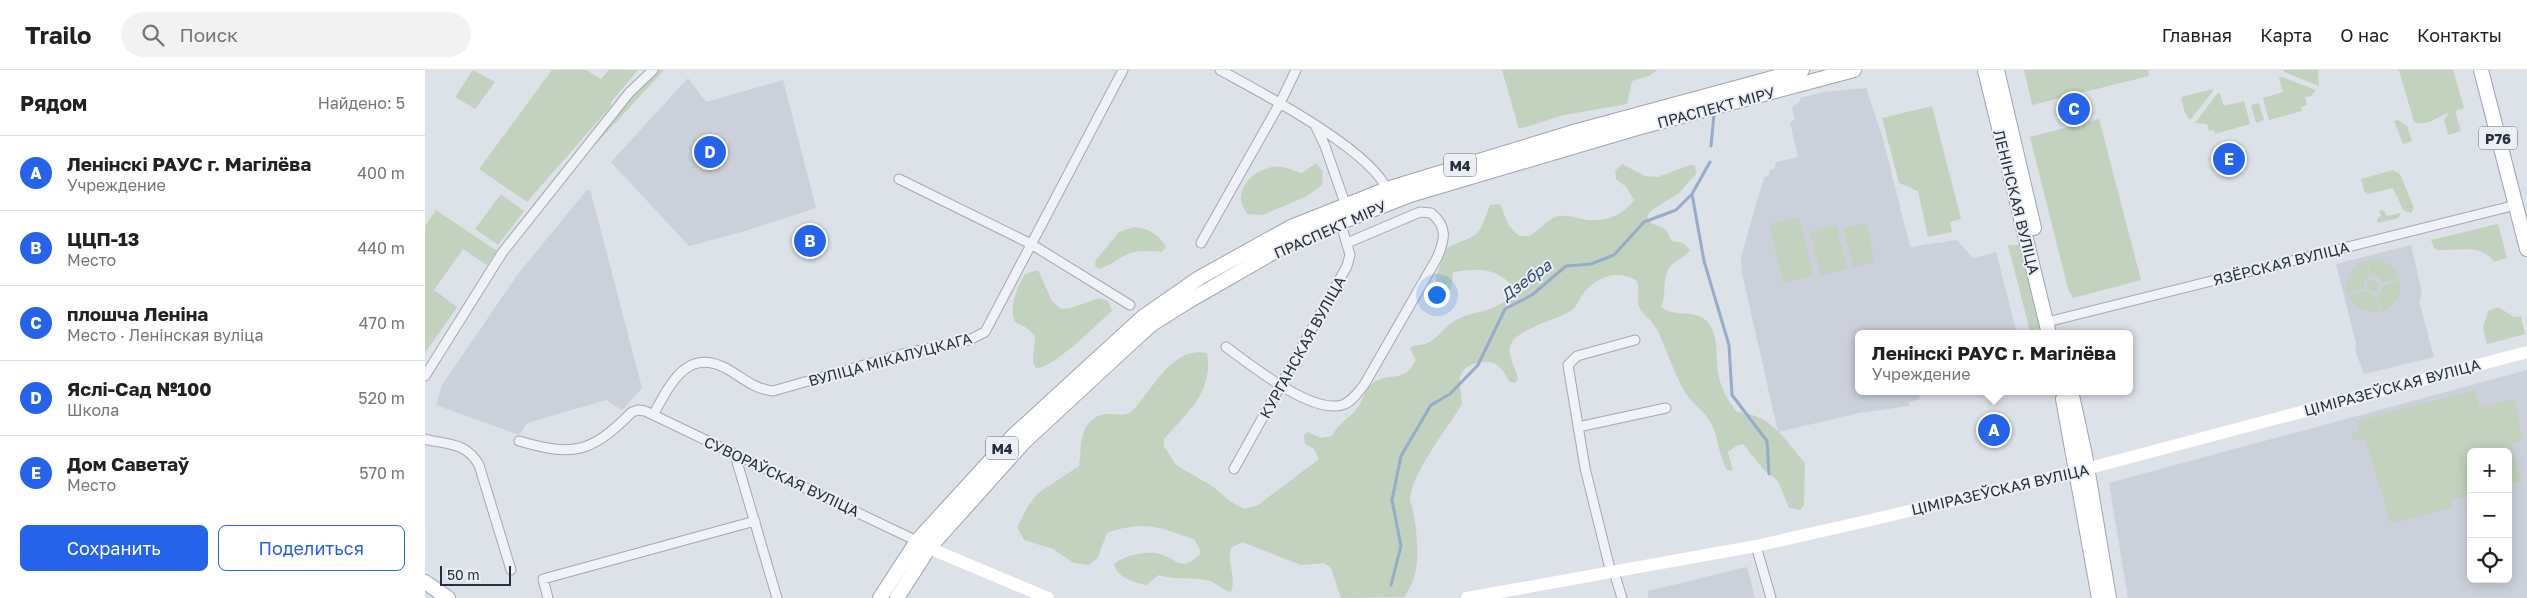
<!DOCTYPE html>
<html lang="ru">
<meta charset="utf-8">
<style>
body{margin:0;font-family:"Golos Text",sans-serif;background:#f2f2f2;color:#202124}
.controls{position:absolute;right:15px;bottom:15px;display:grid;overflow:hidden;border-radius:8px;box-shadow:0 2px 12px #0003}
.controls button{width:45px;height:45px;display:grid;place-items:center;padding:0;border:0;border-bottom:1px solid #e0e0e0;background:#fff;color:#202124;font:25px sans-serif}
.scale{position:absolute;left:15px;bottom:12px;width:71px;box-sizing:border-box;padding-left:5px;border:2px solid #262e3f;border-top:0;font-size:14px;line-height:18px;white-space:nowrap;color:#262e3f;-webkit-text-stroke:4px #ecf0f5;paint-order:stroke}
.you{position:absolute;left:1011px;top:224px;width:18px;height:18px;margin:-12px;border:4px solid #fff;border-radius:50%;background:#1a73e8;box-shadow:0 0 0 8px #1a73e833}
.badge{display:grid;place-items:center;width:32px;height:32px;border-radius:50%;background:#2563eb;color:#fff;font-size:16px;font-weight:700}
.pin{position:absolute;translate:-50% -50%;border:2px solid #fff;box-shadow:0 1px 5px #0006}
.popup{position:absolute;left:1430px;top:260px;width:278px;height:65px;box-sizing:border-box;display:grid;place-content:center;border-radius:8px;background:#fff;filter:drop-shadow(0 1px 4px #0005);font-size:16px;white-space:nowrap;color:#757577}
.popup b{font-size:19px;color:#202124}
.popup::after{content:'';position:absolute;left:50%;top:100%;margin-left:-10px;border:10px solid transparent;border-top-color:#fff}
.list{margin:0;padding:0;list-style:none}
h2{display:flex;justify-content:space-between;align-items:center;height:65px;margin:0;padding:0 20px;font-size:21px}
h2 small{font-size:16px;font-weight:400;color:#757577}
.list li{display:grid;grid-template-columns:32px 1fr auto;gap:15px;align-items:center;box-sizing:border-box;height:75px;padding:0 20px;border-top:1px solid #e0e0e0}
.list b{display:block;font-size:19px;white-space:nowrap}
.list p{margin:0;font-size:16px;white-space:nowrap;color:#757577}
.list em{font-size:16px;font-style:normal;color:#757577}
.actions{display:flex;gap:10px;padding:15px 20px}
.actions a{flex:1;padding:11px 0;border:1px solid #2563eb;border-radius:8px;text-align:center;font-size:18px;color:#2563eb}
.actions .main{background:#2563eb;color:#fff}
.icon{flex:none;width:28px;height:28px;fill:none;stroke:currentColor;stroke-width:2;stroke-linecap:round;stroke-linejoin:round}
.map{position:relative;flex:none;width:2102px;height:528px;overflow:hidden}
header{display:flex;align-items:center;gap:30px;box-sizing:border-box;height:70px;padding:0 25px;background:#fff;border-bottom:1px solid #e0e0e0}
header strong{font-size:24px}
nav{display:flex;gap:28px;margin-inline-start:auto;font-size:18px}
.search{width:350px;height:45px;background:#f2f2f2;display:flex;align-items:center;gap:12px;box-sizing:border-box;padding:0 18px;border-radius:28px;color:#757577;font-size:19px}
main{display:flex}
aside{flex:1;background:#fff}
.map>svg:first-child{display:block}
.built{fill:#cbd0da;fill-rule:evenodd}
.green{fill:#c2d2be}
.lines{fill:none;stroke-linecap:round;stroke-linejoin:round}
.stream{stroke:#96acca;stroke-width:3}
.minor-casing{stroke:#a2a8b2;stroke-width:11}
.primary-casing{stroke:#9ca4b4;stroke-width:16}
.minor{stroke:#f0f2f6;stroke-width:9}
.secondary{stroke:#fff;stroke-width:12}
.primary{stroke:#fff;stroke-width:14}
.labels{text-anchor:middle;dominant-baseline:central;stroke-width:4;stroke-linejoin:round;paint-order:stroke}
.shield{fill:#ecf0f5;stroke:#616876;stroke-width:1}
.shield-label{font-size:14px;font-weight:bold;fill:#262e3f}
.street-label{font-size:15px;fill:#262e3f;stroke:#ecf0f5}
.water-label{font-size:16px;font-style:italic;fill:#2f4a74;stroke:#ecf0f5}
</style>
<header>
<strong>Trailo</strong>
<div class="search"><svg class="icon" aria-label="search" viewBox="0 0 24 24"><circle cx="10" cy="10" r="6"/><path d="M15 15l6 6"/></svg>Поиск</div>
<nav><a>Главная</a><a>Карта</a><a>О нас</a><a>Контакты</a></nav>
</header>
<main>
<aside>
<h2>Рядом<small>Найдено: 5</small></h2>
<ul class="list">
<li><span class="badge">A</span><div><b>Ленінскі РАУС г. Магілёва</b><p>Учреждение</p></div><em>400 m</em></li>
<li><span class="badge">B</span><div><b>ЦЦП-13</b><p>Место</p></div><em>440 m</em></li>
<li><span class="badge">C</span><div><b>плошча Леніна</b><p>Место · Ленінская вуліца</p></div><em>470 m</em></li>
<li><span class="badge">D</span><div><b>Яслі-Сад №100</b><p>Школа</p></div><em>520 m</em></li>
<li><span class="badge">E</span><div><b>Дом Саветаў</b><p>Место</p></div><em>570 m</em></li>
</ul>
<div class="actions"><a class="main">Сохранить</a><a>Поделиться</a></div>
</aside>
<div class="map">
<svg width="2102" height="528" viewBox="0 0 2102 528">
<rect width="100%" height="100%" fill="#dde1e8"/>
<path class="built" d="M263,8L281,32L358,10L391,138L317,162L264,176L186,92Z
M1441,18L1458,69L1485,177L1532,170L1548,188L1571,182L1592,264H1434V321H1493L1495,329L1484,332V336L1434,343L1353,362L1317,203L1316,187L1339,107L1344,106L1345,100L1350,98L1351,92L1373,87L1365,53L1370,49L1367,37L1375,32V28L1399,22Z
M165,119L217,318L197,340L181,330L102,353L94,365L11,335L17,315L93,204L161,121Z
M1986,175L1997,223L1994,231L2009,287L1939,304L1930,280L1931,273L1911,194Z
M2102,300V528H1703L1684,413ZM2046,382H2083V509H2046Z
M1322,497L1330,528H1223V521Z"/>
<path class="green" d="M48,0L70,12L50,39L30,27Z
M127,0H161L176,9L184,0H213L186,32V36L102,132L54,99Z
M231,0H239L170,75L165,70Z
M1077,0H1232L1224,6L1207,11L1202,34L1139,45L1094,59Z
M1599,0H1723L1724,6L1607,35Z
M1859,0H1893L1894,16L1859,2Z
M1974,0H2028L2039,38L2030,41L2036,61L2023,65L2019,50L2024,43C2011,46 2005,57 1989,52Z
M1854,7H1857L1891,20L1886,26L1880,27L1882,35L1876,37L1877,41L1844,50L1838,28L1858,22Z
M1788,19V21L1765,50L1760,43L1756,27Z
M1795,23L1799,36L1819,31L1825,54L1790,64L1789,60L1784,61L1782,54L1770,53L1792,24Z
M1834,33L1839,50L1831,53L1826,35Z
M1507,36L1536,149L1525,152L1527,162L1503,167L1493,121L1474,113L1457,48Z
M1674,49L1716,210L1648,228L1646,223L1644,222L1605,67Z
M1973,50L1982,56L1987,71L1978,74L1969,51Z
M891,93L898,102L897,115L882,126L838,145L822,144C820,139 816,134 816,129C816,109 839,94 858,97C864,98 870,102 877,103Z
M1197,94L1220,106L1233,107L1265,95H1270L1271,104L1254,123L1227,140L1222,146L1226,153L1240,159L1247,171L1258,173L1265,180C1259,189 1246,191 1242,202C1238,213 1241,226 1236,237C1250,249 1273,237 1285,255C1293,268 1291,286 1293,301C1295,317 1302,330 1312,342C1349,346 1357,368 1380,393L1379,435L1375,440L1364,438L1353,411L1338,399L1318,374L1311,376L1303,382L1308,401L1302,400C1294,387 1294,371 1288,357C1283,344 1272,338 1264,328C1251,311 1242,278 1231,258C1226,249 1216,244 1213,234C1212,226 1215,219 1212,211C1193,199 1172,206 1158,224C1153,231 1152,238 1144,242C1129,250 1097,258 1087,272C1080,282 1091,299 1093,309L1090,313L1084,311C1080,305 1078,299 1072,295C1062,288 1038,293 1035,307C1034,315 1037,326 1037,335C1023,356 987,404 985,428C985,433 989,440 989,446C993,473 997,504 979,527L916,528L906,498L899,493L876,495L817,472L806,478C801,493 812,506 806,522C797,520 793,514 785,511C768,506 751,511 734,505L721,515C709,512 692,508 689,494C698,486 722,480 734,484C755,489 754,504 776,483L770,470C735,457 719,450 682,463L673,487L664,495L649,493L628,479L599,470L592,457L603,436L613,423L654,396C657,380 653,365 665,352C680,336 696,351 707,341C728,320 746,276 782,283C789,321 762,343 739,369V376L751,395L787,416L806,432L819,439L833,435L894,389L889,379L880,374L879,365L883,362L896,368L907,366C913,354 923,349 931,340C938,331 939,320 948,313C964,301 978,315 991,290L985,278C991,274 994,276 1000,274C1012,270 1020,256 1031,250C1048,240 1085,241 1088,217C1072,197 1052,198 1028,202L1026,219L1011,216V206L1022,178C1054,162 1052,172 1065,135L1075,134L1084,156L1094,166H1105C1113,161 1122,150 1130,147C1138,144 1149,147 1157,149C1177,153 1197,147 1209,130L1201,117L1191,109L1190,101Z
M1968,100L1975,104L1989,138L1986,143L1978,140L1968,118L1943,124L1939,121L1936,109Z
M76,124L99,141L73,175L50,159Z
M11,140L72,181L62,195L38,179L9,220L32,237L0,283V156Z
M1954,140L1959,141L1962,146L1975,143V145L1973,148L1953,153L1952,149L1956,146Z
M1374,147L1388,206L1358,213L1344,154Z
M1441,153L1450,192L1428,197L1419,158Z
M2073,154L2082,188L2069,192C2057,173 2032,181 2013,180L2009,178L2006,170Z
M1411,155L1422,199L1396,205L1385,162Z
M709,157C724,158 732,164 741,176L737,182C725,181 714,180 703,184C693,188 685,196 674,199L670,195L671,190L694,162Z
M1583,175H1594L1615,258L1605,261Z
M1954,189L1967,196L1974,208L1958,213L1953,207L1947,206L1942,190Z
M1940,190L1945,206L1939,211V219L1922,224C1919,208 1926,197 1940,190Z
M613,200L627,231L636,239L646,238L674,228L683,231L687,241C672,254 628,299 611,298L608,292L610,266L602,258L590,252C584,237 592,217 600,204Z
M1942 216a6 6 0 1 1 12 0a6 6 0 1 1-12 0Z
M1975,210C1977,225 1970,236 1957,242L1951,226L1956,223L1958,216Z
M1940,221L1950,226L1955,242L1936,240L1923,227Z
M2073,237L2089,247L2096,246L2100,264L2062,274L2058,258L2063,241Z
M2049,320L2055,338L2089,329L2098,370L2086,374L2097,411L2083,415V382H2046V425L2026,430L2027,437L1966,454L1940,368L1929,371L1926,363L1934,361L1932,351Z"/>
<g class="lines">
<path class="stream" d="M1286,76L1289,44
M1267,124L1279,191L1304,275L1307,325L1342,371L1344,404
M966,515L976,476L967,430L976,386L1006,335L1025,324L1053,295L1080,239L1107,225L1141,196L1166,194L1189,185L1219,152L1251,140L1267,124L1285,92"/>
<defs>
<path id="minor" d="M795,0C835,22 949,81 963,122
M891,57L900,76L922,139
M474,109L606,174L705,235
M776,173L855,33L871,0
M1622,252L2091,135
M801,277C826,295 886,344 917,335C927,332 933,322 939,315L1012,188C1020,169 1023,157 1006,143L995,142L922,173
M0,306L77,183L204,23L228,0
M228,345C245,315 262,275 304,300C319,309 330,319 348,321L478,284L544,270L560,262L698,0
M1153,357L1241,338
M0,369C23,375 41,372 54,395L86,500
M94,371C149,387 166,383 207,342L213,340L220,341L496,473
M310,385L352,528
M809,399L922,196L925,185L915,151
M1331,476L1346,528
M1189,502L1197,528
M1186,503L1160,398L1143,295L1152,286L1210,270
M123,528L118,509L330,451"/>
<path id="primary" d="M1560,0L1624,264
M1572,0L1609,158
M2056,0L2102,179
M1646,321L1660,385L1684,528
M1638,329L1674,528
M0,512L23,528
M455,528L492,471L588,366L718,247L774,208L866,157L962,119L1152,61L1377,0
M472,528L504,478L600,371L706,273L727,254L762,232L868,171L985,125L1212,58L1429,0"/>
</defs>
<use href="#minor" class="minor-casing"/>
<use href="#primary" class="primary-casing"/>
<use href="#minor" class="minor"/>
<path class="secondary" d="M504,478L623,528
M1042,528L1331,476L1446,450L1661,399L2102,282"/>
<use href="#primary" class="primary"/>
</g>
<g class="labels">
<g class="shield">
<rect x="2054" y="56.5" width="38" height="23" rx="4"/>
<rect x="1019" y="83.5" width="32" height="23" rx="4"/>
<rect x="561" y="366.5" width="32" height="23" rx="4"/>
</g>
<g class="shield-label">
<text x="2073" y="68">Р76</text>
<text x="1035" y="95">М4</text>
<text x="577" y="378">М4</text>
</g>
<g class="street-label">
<text transform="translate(1291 37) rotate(-15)">ПРАСПЕКТ МІРУ</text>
<text transform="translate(1592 132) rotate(76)">ЛЕНІНСКАЯ ВУЛІЦА</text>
<text transform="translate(905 159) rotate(-24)">ПРАСПЕКТ МІРУ</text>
<text transform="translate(1856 193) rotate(-14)">ЯЗЁРСКАЯ ВУЛІЦА</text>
<text transform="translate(877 277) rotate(-61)">КУРГАНСКАЯ ВУЛІЦА</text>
<text transform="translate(465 289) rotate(-15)">ВУЛІЦА МІКАЛУЦКАГА</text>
<text transform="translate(1967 317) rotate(-15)">ЦІМІРАЗЕЎСКАЯ ВУЛІЦА</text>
<text transform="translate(357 406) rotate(25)">СУВОРАЎСКАЯ ВУЛІЦА</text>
<text transform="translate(1575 419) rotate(-13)">ЦІМІРАЗЕЎСКАЯ ВУЛІЦА</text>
</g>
<g class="water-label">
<text transform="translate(1101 210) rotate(-36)">Дзебра</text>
</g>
</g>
</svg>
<div class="controls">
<button>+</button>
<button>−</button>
<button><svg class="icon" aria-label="locate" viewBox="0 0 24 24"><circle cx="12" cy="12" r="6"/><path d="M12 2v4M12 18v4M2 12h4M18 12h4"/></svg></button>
</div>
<div class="scale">50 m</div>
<div class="you"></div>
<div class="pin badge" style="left:1569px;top:360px">A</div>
<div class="popup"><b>Ленінскі РАУС г. Магілёва</b>Учреждение</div>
<div class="pin badge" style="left:385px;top:171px">B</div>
<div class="pin badge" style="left:1649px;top:39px">C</div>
<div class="pin badge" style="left:285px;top:82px">D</div>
<div class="pin badge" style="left:1804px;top:89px">E</div>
</div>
</main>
